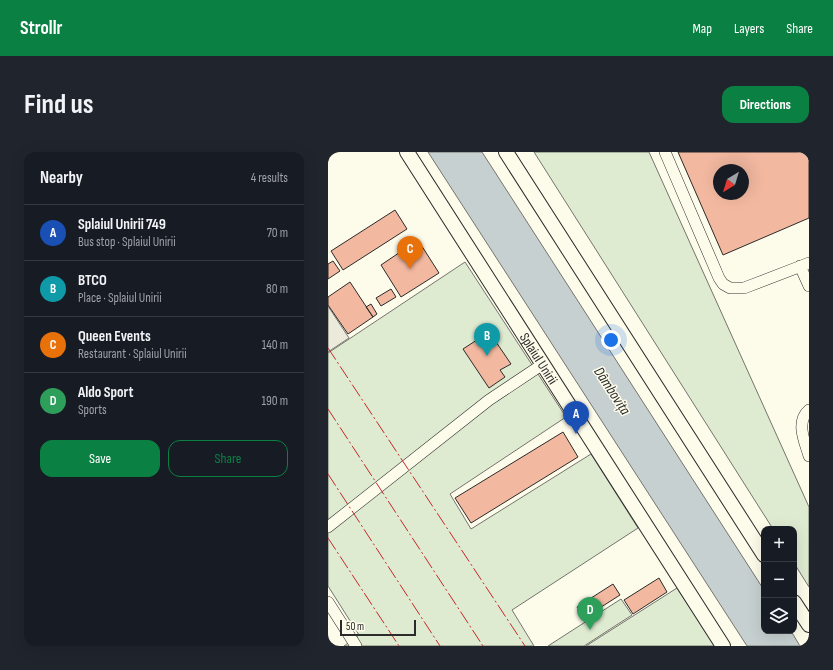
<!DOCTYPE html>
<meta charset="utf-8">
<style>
body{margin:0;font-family:"Sofia Sans Condensed",sans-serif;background:#20242c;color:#f1f3f6}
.controls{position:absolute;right:12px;bottom:12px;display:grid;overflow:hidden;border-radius:8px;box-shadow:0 4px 16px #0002}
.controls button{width:36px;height:36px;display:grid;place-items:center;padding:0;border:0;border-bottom:1px solid #363941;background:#171b24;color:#f1f3f6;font:20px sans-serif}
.compass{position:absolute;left:385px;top:12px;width:36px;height:36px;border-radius:50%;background:#171b24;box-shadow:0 4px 16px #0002;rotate:218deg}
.scale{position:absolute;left:12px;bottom:10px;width:76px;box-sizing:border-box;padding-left:4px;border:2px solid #2b2b2b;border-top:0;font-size:11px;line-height:14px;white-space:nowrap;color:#2b2b2b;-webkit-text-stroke:3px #fdfbea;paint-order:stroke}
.you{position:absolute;left:283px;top:188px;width:14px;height:14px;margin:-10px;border:3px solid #fff;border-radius:50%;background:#1a73e8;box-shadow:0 0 0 6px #1a73e833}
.badge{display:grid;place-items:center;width:26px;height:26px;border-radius:50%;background:#0b8043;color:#fff;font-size:13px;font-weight:700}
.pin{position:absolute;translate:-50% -33px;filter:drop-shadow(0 1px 2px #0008)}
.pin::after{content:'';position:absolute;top:21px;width:14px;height:12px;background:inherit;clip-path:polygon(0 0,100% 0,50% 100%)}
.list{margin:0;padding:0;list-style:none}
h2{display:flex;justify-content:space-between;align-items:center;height:52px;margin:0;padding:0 16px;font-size:17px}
h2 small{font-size:13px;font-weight:400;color:#9ea1a6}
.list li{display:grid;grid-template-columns:26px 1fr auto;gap:12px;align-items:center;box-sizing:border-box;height:56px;padding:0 16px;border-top:1px solid #363941}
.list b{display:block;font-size:15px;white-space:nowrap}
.list p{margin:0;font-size:13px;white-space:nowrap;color:#9ea1a6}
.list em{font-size:13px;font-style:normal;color:#9ea1a6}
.actions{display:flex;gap:8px;padding:12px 16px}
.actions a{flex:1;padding:9px 0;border:1px solid #0b8043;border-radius:12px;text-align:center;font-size:14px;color:#0b8043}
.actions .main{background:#0b8043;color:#fff}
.icon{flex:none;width:22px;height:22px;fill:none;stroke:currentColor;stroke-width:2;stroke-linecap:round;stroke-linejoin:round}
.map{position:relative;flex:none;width:481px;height:494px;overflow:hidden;border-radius:12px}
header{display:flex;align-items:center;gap:24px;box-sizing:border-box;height:56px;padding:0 20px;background:#0b8043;color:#fff}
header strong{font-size:19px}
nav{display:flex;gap:22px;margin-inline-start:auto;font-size:14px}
.intro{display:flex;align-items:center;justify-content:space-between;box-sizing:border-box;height:96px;padding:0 24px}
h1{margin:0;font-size:28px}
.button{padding:10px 18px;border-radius:12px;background:#0b8043;color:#fff;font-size:14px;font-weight:700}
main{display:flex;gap:24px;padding:0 24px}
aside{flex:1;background:#171b24;border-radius:12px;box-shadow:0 4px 16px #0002}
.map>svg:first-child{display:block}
.green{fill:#deebd1;stroke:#74746e}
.parking{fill:#eceadb;stroke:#74746e}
.water{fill:#c7d0d0;stroke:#74746e}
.building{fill:#f2b8a0;stroke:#2b2b2b;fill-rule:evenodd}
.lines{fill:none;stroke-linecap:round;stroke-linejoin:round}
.minor-casing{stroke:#2b2b2b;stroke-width:12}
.major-casing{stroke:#2b2b2b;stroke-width:16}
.minor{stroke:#fdfbea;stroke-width:11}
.major{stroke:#fdfbea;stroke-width:14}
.power{stroke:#c62828;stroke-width:1;stroke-dasharray:14 3 2 3;stroke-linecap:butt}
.labels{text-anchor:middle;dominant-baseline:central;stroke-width:3;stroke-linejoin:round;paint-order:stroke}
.street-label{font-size:14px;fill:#2b2b2b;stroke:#fdfbea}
.water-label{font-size:15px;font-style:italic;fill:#2b2b2b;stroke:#fdfbea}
</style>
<header>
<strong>Strollr</strong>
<nav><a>Map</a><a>Layers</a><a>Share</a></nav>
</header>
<div class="intro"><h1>Find us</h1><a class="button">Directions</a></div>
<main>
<aside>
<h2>Nearby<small>4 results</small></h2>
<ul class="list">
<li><span class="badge" style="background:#1a4fb4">A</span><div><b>Splaiul Unirii 749</b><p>Bus stop · Splaiul Unirii</p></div><em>70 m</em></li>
<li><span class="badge" style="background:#0f9aa8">B</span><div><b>BTCO</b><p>Place · Splaiul Unirii</p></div><em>80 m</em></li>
<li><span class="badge" style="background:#e8710a">C</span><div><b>Queen Events</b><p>Restaurant · Splaiul Unirii</p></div><em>140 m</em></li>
<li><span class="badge" style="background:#2e9e5b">D</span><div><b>Aldo Sport</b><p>Sports</p></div><em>190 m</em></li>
</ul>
<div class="actions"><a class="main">Save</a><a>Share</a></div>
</aside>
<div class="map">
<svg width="481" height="494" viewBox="0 0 481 494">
<rect width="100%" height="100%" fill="#fdfbea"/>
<path class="green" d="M206,0H321L481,355V435L466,411V377H445Z
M137,110L238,265L122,342L143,377L263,302L310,376L184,458L206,494H16L31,483L0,434V201Z
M349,436L387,494H258Z
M293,447L304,463L256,494H220Z"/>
<path class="parking" d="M0,154L21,186L0,200Z"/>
<path class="water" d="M100,0H154L436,438V479H463L472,494H419Z"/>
<path class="building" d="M350,0H481V66L395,103ZM391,18H415V42H391Z
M67,58L79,77L15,118L3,99Z
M90,88L111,121L73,145L53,113Z
M5,109L12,119L0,127V112Z
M22,130L45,165L20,182L0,153V145Z
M63,137L68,145L53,154L48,146Z
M43,152L49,162L45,165L38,155Z
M152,186L156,193L166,187L183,212L172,218L177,225L161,236L135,197Z
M235,280L250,305L143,371L127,346Z
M331,426L339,440L305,462L296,448Z
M285,432L292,443L256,466L249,455Z"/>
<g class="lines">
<defs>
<path id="minor" d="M337,0L391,126L395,132L402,136H416L481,111
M472,114L481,134
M481,258C467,270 477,290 481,304
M0,375L161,248L215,212
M0,450L28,494"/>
<g id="major">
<path id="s1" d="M79,0L395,494"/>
<path d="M178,0L436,403"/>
<path d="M466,450L481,473"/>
</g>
</defs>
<use href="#minor" class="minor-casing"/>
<use href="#major" class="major-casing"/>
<use href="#minor" class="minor"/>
<use href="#major" class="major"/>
<path class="power" d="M0,196L197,494
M0,257L155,494
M0,322L112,494
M0,386L71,494"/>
</g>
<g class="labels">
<g class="street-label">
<text stroke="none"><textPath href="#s1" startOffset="245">Splaiul Unirii</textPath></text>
</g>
<g class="water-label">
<text transform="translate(284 239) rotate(57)">Dâmbovița</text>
</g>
</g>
</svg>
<div class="controls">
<button>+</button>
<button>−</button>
<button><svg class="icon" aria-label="layers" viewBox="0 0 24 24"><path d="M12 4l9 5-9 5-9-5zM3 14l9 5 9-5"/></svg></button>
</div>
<svg class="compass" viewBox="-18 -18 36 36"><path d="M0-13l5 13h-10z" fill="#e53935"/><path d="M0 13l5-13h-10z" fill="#9ea1a6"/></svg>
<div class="scale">50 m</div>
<div class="you"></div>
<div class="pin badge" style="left:248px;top:282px;background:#1a4fb4">A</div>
<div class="pin badge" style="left:159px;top:204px;background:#0f9aa8">B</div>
<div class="pin badge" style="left:82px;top:117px;background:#e8710a">C</div>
<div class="pin badge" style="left:262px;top:478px;background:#2e9e5b">D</div>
</div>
</main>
